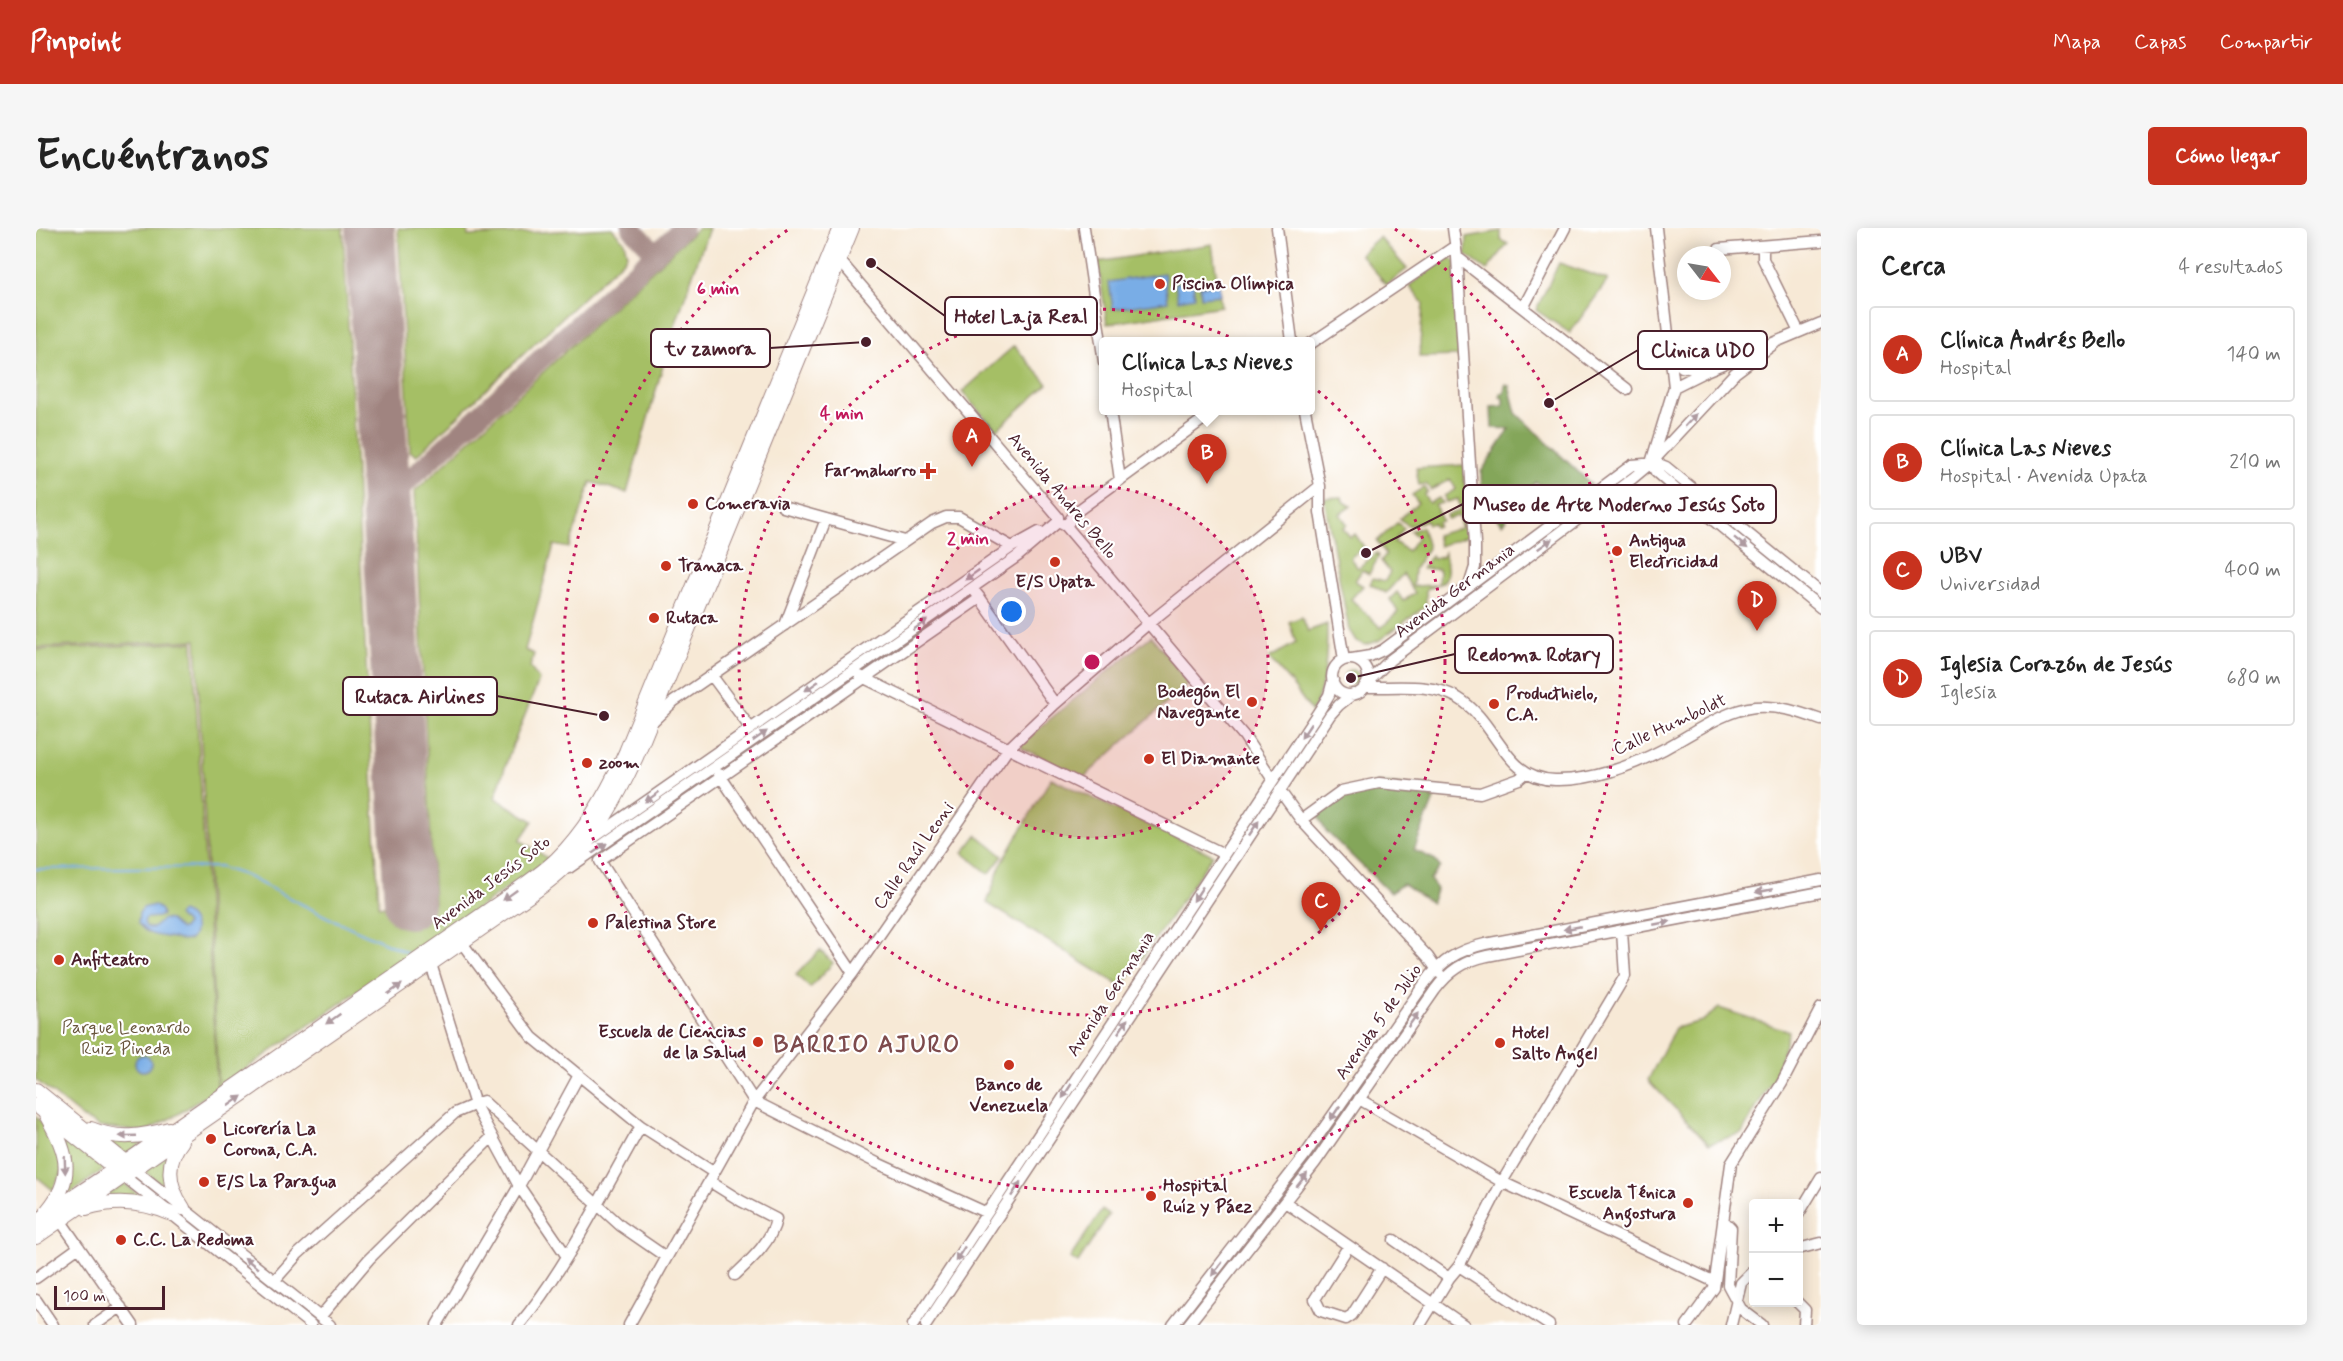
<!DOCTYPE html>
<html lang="es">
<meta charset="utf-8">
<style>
body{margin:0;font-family:Mynerve,sans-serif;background:#f6f6f6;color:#222}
.controls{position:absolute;right:18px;bottom:18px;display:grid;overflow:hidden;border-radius:6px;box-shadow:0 3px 15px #0003}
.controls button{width:54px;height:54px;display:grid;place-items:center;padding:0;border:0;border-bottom:2px solid #e0e0e0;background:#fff;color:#222;font:30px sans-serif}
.compass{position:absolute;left:1641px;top:18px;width:54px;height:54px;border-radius:50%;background:#fff;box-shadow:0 3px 15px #0003;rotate:121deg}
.scale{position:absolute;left:18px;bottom:15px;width:111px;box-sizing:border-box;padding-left:6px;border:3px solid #4a1f2b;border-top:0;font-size:16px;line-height:21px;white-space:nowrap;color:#4a1f2b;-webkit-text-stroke:4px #fff;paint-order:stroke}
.you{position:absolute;left:976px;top:384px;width:21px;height:21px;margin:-15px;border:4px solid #fff;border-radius:50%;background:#1a73e8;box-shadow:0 0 0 9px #1a73e833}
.badge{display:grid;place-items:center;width:39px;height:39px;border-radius:50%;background:#c8321e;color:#fff;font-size:20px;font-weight:700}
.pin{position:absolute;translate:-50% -50px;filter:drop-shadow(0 2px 3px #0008)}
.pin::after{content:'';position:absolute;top:32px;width:21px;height:18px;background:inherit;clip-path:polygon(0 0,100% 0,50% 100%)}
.popup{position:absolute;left:1063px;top:109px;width:216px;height:78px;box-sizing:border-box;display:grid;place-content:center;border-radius:6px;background:#fff;filter:drop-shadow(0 2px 4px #0005);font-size:20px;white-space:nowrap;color:#767676}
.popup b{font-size:22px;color:#222}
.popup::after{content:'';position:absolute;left:50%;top:100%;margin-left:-12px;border:12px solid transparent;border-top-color:#fff}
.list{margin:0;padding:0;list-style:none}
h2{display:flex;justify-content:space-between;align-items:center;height:78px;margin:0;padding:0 24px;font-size:26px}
h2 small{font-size:20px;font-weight:400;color:#767676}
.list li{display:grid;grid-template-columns:39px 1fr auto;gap:18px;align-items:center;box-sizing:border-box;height:96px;margin:0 12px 12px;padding:0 12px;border:2px solid #e0e0e0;border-radius:6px}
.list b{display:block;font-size:22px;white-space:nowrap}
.list p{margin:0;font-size:20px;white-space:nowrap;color:#767676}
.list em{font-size:20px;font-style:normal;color:#767676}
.map{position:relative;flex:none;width:1785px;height:1097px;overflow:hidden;border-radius:6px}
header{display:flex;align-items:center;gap:36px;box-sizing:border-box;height:84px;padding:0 30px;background:#c8321e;color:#fff}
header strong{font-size:28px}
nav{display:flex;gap:33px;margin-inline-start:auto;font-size:21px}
.intro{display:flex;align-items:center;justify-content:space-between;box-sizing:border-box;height:144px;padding:0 36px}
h1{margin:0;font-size:42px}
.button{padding:15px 27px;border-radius:6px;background:#c8321e;color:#fff;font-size:21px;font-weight:700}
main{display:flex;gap:36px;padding:0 36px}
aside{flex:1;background:#fff;border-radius:6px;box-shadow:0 3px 15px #0003}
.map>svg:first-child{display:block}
.green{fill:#a5bf65;stroke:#786f48;stroke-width:1.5}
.forest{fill:#84a65a;stroke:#676242;stroke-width:1.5}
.water{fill:#79ade6;stroke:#626688;stroke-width:1.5}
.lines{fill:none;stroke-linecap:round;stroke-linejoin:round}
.stream{stroke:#79ade6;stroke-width:2}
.taxiway{stroke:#a08480;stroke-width:20}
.runway{stroke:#a08480;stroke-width:50}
.minor-casing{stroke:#a08480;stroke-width:13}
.major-casing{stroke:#a08480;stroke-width:16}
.minor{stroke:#fff;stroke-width:10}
.major{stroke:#fff;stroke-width:14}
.oneway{fill:#ae9aa0}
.ring{fill:none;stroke:#c2185b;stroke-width:3;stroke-dasharray:3 6}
.poi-dot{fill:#c8321e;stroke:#fff;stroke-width:2}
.labels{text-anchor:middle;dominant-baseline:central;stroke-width:4.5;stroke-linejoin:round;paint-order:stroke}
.poi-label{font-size:18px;font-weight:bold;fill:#4a1f2b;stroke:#fff;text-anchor:start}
.street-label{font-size:18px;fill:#4a1f2b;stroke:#fff}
.park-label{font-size:18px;fill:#6a573f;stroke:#fff}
.district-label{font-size:24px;font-weight:bold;letter-spacing:1.5px;fill:#7e4b4d;stroke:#fff}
.centre{fill:#c2185b;stroke:#fff;stroke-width:3}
.ring-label{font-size:18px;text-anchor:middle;font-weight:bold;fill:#c2185b;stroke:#fff;stroke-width:4.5;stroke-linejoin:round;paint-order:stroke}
.leader{fill:none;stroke:#4a1f2b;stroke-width:2}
.callout-dot{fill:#4a1f2b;stroke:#fff;stroke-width:2}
.callout{fill:#fff;stroke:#4a1f2b;stroke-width:2}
.callout-label{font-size:20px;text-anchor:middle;font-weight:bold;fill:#4a1f2b}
</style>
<header>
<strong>Pinpoint</strong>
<nav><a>Mapa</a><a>Capas</a><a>Compartir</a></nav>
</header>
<div class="intro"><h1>Encuéntranos</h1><a class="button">Cómo llegar</a></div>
<main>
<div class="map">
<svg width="1785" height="1097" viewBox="0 0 1785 1097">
<rect width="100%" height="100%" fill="#fff"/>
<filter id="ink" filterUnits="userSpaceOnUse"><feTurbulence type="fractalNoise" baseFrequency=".0167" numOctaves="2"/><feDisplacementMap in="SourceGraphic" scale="12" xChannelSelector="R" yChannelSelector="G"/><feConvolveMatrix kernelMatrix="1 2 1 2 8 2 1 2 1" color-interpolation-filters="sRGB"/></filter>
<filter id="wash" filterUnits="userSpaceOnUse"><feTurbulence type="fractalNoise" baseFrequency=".008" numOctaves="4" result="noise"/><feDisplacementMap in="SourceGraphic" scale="24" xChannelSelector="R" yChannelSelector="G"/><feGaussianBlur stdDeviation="1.35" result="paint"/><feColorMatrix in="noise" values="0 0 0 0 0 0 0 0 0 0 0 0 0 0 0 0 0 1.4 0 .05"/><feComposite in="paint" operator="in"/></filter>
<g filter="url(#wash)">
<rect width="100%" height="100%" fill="#f7e9d6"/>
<path class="green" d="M0,0H307L343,678L398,675L378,264L662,0H673L635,109L591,265L555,254L533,320L518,317L489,422L498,426L494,439L503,452L473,527L459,570L497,593L484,612L513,631L182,860L160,412L0,420Z
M362,0H431L432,8L576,0L588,13L591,26L587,32L380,228L374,223Z
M1465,3V12L1472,16L1451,42L1430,27L1431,9Z
M1343,9L1371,41L1351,57L1324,26Z
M1176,16L1185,78L1071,96L1062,34Z
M1412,29L1420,33L1427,128L1383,129L1387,75L1373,58Z
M1523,35L1572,52L1534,105L1500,82Z
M978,118L1012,156L960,202L926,164Z
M1428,237L1431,308L1403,318L1400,307L1425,300L1423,288L1411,291L1410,287L1425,283L1422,271L1410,274L1408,268L1420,261L1414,251L1395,262L1390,256L1383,257L1380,240Z
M1388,259L1391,264L1388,266L1393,275L1403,270L1406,275L1399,277L1406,293L1401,294L1402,298L1398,299L1397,295L1392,296L1390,292L1374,298L1363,291L1382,275L1376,267Z
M1306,269L1307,273L1315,278L1304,286L1311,296L1307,300L1314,309L1319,306L1328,319L1314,330L1322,340L1341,325L1343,328L1333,346L1326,342L1319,353L1327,358L1315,371L1345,400L1362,384L1354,371L1361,364L1367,373L1379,365L1367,346L1350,365L1334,356L1337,350L1349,353L1354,344L1345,333L1350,326L1341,313L1361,295L1368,300L1358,314L1372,323L1382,309L1374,303L1386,299L1392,320L1378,341L1377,358L1402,357L1403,341H1386L1395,327L1396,331L1406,329L1408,324C1414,346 1414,356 1390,361V378L1342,413L1329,417L1320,413L1313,402L1288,270Z
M1266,389L1272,403L1291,396C1291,427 1290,456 1276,484L1255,455L1233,430L1260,415L1253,394Z
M1115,408L1153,455L1047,550L986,520L985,515Z
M157,414L181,861L142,886L109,904L63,899L47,890L0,852V422Z
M1308 449a7 7 0 1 1 14 0a7 7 0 1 1-14 0Z
M1015,550L1177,627L1086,759L951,675L964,639Z
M941,607L967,628L953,646L927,625Z
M784,722L797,735L774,760L760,747Z
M1683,780L1753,803L1737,854L1732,859L1706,905L1673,916L1612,852L1639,800L1666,793Z
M0,888L19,909L28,940L17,962L0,948Z
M28,908L70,940L25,972Z
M114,909L90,928L68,910Z
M134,924V964L108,943Z
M88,955L110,973H61Z
M1066,982L1073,987L1042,1035L1034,1030Z"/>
<path class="forest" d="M1469,156L1473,157L1480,185L1556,257L1513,288L1505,278L1515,265L1500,254L1477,278L1474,276L1469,280L1473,284L1468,289L1470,292L1466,296L1446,275L1445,244L1474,201L1456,200L1455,179L1467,178V170L1464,169V165H1468Z
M1343,555L1402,561L1378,622L1398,631L1404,639L1394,652L1401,661L1395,675L1367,656L1354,665L1290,603L1282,587L1310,562Z"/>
<path class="water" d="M1128,45L1132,73L1077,81L1073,54Z
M1157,53L1159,69L1142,72L1139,55Z
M1183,56L1184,67L1165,69L1164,58Z
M118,677L125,682L126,687L122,689L110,690L108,694L110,699C119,703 121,695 127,691L134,692L144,701H147L150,696L142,687L146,684C157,688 162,701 155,711C149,714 144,712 137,710C122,707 112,709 102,695L103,685L107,680Z
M99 835a8 8 0 1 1 16 0a8 8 0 1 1-16 0Z"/>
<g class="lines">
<path class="stream" d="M0,641L183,639L208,647L291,689L372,725"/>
<path class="taxiway" d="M595,0L620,25
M346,227C350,242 359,255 376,249
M351,294L352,274L376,249L647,0"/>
<path class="runway" d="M334,0L373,676"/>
</g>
</g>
<g filter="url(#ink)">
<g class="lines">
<defs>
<path id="minor" d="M1048,0L1068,134
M1241,0L1256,113
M1417,0L1421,29L1439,315V339L1433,358
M1620,0L1638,159L1615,235L1620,244L1645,266L1785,380
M1727,19V31L1763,104
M1683,21L1785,13
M799,27L1022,289V294L1030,298L1208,508L1237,552
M1421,29L1591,161
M1487,80L1529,0
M1274,116L1418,19
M1636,129L1646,139L1670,143
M1638,159L1670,143L1785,95
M1074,182L1084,252
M1269,182L1284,258V284L1308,432
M747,279L869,313
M1030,298L1040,284L1180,182
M936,360L944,370L564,633L718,873L841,935L951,985
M944,370L1019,476
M749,397L790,291
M1316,431L1334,428L1347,422L1596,237L1620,235L1630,239L1785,365
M1296 449a18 18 0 1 1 36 0a18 18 0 1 1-36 0Z
M676,448L715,501
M824,448L1188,626
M1331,455L1354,432L1597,250L1615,235L1699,145L1739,115
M1328,459C1359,460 1395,454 1422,470C1462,494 1467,551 1519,552C1555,553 1596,538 1628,521C1655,507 1688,482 1719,479C1743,477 1763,484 1785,492
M617,493L637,474L896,295L910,289H923L976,319
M683,546L817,745
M1244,563L1265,592L1392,729L1403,745
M1265,592L1305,563L1343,555L1444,565L1483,551L1489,546
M556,611L976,319L1003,304
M533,640L982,328L1022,294
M426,715L496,809L605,898L677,944
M395,736L439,877L483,958L530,1027
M1323,871L1466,954L1679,1054
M99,942L294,1097
M89,949L275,1097
M673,953L705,973L740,991C736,1013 715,1032 699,1047
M1249,974L1428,1097
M1762,987L1785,949
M24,992L97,1097
M1687,992L1695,1000L1692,1057L1705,1081L1726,1097
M1358,1012L1413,1050
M1312,1019L1279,1071L1285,1083L1310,1091L1316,1087L1346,1040
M1762,1021L1785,1015
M1423,1038L1513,1097
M0,1050L43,1019
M238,1053L262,1026L419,885L447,873L585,998L630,1029
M0,1072L17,1097
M1761,1074L1769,1082L1768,1097
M284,1089L333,1031L456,909
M59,1097L85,1079
M401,1097L483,958L543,847
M483,1097C530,1041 568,962 605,898
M593,1097L718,873L817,745L972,521L1019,476L1113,395L1284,258
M877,1097L1285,480L1293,467L1297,452
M890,1097L1294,487L1303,477L1317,466
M1137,1097L1269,927L1389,755C1405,733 1422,722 1449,716L1785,652
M1152,1097L1279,935L1399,762C1413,743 1428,733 1451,728L1785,664
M1384,1097L1413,1050L1423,1038L1466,954L1589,748L1586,703
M1651,1097L1678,1060L1695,936L1746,855L1785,780
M1695,1097L1705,1055L1718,1042"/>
<path id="major" d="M0,862L95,939
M0,877L85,945
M8,883C29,920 42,946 12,982
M55,901C81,912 106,909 133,901
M146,913C129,934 132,958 147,980
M50,980C80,971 108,974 136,986
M0,994L99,928L469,671C486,658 506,646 521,631C551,601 573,562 590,524L804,0
M0,1009L475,680C493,668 511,656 527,641C559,611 582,568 600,529L816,0"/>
</defs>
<use href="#minor" class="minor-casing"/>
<use href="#major" class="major-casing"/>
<use href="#minor" class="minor"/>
<use href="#major" class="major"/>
</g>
<defs><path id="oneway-solid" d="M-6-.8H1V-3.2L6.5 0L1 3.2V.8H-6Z" transform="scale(1.5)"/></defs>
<g class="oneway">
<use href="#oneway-solid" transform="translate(1655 192) rotate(-47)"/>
<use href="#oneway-solid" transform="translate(1705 315) rotate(39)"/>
<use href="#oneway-solid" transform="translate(1509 316) rotate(-36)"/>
<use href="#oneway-solid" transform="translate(936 347) rotate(145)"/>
<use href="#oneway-solid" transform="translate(884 397) rotate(-35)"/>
<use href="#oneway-solid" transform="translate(776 458) rotate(145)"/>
<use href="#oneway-solid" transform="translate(1270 503) rotate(124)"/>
<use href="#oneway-solid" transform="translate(724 508) rotate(-35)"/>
<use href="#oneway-solid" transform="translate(616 569) rotate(145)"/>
<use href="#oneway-solid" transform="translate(1218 600) rotate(-56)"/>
<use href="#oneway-solid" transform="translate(564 620) rotate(-35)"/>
<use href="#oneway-solid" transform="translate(1728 663) rotate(169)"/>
<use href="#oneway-solid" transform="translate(1162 666) rotate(123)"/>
<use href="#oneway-solid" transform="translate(474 667) rotate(144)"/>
<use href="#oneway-solid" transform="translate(1626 695) rotate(-11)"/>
<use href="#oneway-solid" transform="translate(1536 700) rotate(169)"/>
<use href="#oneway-solid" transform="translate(359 761) rotate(-35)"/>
<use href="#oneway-solid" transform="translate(297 791) rotate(145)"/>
<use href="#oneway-solid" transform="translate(1377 792) rotate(-54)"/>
<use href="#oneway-solid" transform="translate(1087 798) rotate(-56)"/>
<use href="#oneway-solid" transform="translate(1031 863) rotate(123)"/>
<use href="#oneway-solid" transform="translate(199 873) rotate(-35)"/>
<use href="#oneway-solid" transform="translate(1299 885) rotate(124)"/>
<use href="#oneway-solid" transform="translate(92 908) rotate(178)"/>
<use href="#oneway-solid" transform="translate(29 937) rotate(88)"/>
<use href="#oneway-solid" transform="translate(1266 952) rotate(-52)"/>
<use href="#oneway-solid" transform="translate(980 961) rotate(-57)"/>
<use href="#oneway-solid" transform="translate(924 1026) rotate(123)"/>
<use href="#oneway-solid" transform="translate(215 1035) rotate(-141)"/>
<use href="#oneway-solid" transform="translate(1181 1041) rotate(128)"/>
</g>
</g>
<circle cx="1056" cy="434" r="176" fill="#c2185b" fill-opacity=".12"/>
<g class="ring">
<circle cx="1056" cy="434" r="176"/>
<circle cx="1056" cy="434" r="353"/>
<path d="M1359 1A529 529 0 1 1 753 1"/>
</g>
<g class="poi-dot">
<circle cx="1124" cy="56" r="6"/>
<path d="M889 234h6v6h6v6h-6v6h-6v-6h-6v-6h6z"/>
<circle cx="657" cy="276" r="6"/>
<circle cx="1581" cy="323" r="6"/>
<circle cx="1019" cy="334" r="6"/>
<circle cx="630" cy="338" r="6"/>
<circle cx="618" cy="390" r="6"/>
<circle cx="1216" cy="474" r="6"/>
<circle cx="1458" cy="476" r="6"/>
<circle cx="1113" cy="531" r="6"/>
<circle cx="551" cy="535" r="6"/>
<circle cx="557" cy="695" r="6"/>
<circle cx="23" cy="732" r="6"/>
<circle cx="722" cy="814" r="6"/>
<circle cx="1464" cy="815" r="6"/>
<circle cx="973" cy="837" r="6"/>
<circle cx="175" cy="911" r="6"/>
<circle cx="168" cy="954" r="6"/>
<circle cx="1115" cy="968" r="6"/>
<circle cx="1652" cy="975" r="6"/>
<circle cx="85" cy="1012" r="6"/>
</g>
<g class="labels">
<g class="poi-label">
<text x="1136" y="56">Piscina Olímpica</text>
<text x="880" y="243" text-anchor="end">Farmahorro</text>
<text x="669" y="276">Comeravia</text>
<text x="1593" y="313">Antigua<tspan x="1593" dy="21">Electricidad</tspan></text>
<text x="642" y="338">Tranaca</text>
<text x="1019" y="354" text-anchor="middle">E/S Upata</text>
<text x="630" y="390">Rutaca</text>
<text x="1204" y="464" text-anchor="end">Bodegón El<tspan x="1204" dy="21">Navegante</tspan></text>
<text x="1470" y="466">Producthielo,<tspan x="1470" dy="21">C.A.</tspan></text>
<text x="1125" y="531">El Diamante</text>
<text x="563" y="535">zoom</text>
<text x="569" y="695">Palestina Store</text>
<text x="35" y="732">Anfiteatro</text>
<text x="710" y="804" text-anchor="end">Escuela de Ciencias<tspan x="710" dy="21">de la Salud</tspan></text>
<text x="1476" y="805">Hotel<tspan x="1476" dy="21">Salto Angel</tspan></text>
<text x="973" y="857" text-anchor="middle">Banco de<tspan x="973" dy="21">Venezuela</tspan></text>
<text x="187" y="901">Licorería La<tspan x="187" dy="21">Corona, C.A.</tspan></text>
<text x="180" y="954">E/S La Paragua</text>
<text x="1127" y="958">Hospital<tspan x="1127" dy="21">Ruíz y Páez</tspan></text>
<text x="1640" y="965" text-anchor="end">Escuela Ténica<tspan x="1640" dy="21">Angostura</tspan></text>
<text x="97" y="1012">C.C. La Redoma</text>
</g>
<g class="street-label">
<text transform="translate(1026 268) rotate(50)">Avenida Andres Bello</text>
<text transform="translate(1419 363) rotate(-37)">Avenida Germania</text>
<text transform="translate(1634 497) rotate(-25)">Calle Humboldt</text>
<text transform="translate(878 628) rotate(-55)">Calle Raúl Leoni</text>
<text transform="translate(455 655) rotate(-37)">Avenida Jesús Soto</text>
<text transform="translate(1075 766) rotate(-57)">Avenida Germania</text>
<text transform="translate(1343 794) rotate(-55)">Avenida 5 de Julio</text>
</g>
<g class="park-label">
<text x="90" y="800">Parque Leonardo<tspan x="90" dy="21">Ruiz Pineda</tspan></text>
</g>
<g class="district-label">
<text x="831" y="817">BARRIO AJURO</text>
</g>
</g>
<circle cx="1056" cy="434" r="9" class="centre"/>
<g class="ring-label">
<text x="682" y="66">6 min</text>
<text x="806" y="191">4 min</text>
<text x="932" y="316">2 min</text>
</g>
<path class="leader" d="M835 35L909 88M830 114L734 120M1513 175L1602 122M1330 325L1427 276M1315 450L1419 426M568 488L461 468"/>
<g class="callout-dot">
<circle cx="835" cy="35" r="6"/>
<circle cx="830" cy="114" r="6"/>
<circle cx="1513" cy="175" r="6"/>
<circle cx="1330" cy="325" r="6"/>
<circle cx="1315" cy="450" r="6"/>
<circle cx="568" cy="488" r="6"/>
</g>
<g class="callout">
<rect x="909" y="69" width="152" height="38" rx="6"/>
<rect x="615" y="101" width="119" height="38" rx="6"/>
<rect x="1602" y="103" width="129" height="38" rx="6"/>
<rect x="1427" y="257" width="313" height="38" rx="6"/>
<rect x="1419" y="407" width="158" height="38" rx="6"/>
<rect x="307" y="449" width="154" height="38" rx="6"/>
</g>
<g class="callout-label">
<text x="985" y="95">Hotel Laja Real</text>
<text x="674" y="127">tv zamora</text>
<text x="1667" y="129">Clinica UDO</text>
<text x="1583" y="283">Museo de Arte Moderno Jesús Soto</text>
<text x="1498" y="433">Redoma Rotary</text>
<text x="384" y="475">Rutaca Airlines</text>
</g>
</svg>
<div class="controls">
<button>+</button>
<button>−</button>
</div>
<svg class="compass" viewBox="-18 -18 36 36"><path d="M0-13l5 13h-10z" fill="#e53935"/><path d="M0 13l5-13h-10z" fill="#767676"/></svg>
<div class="scale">100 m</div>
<div class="you"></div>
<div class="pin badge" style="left:936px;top:239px">A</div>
<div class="pin badge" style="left:1171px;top:256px">B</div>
<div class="popup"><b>Clínica Las Nieves</b>Hospital</div>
<div class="pin badge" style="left:1285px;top:704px">C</div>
<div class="pin badge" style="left:1721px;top:403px">D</div>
</div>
<aside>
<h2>Cerca<small>4 resultados</small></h2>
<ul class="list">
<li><span class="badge">A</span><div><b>Clínica Andrés Bello</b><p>Hospital</p></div><em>140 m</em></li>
<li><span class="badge">B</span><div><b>Clínica Las Nieves</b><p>Hospital · Avenida Upata</p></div><em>210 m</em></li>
<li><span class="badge">C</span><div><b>UBV</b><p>Universidad</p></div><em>400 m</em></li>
<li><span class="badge">D</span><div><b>Iglesia Corazón de Jesús</b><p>Iglesia</p></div><em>680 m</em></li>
</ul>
</aside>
</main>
